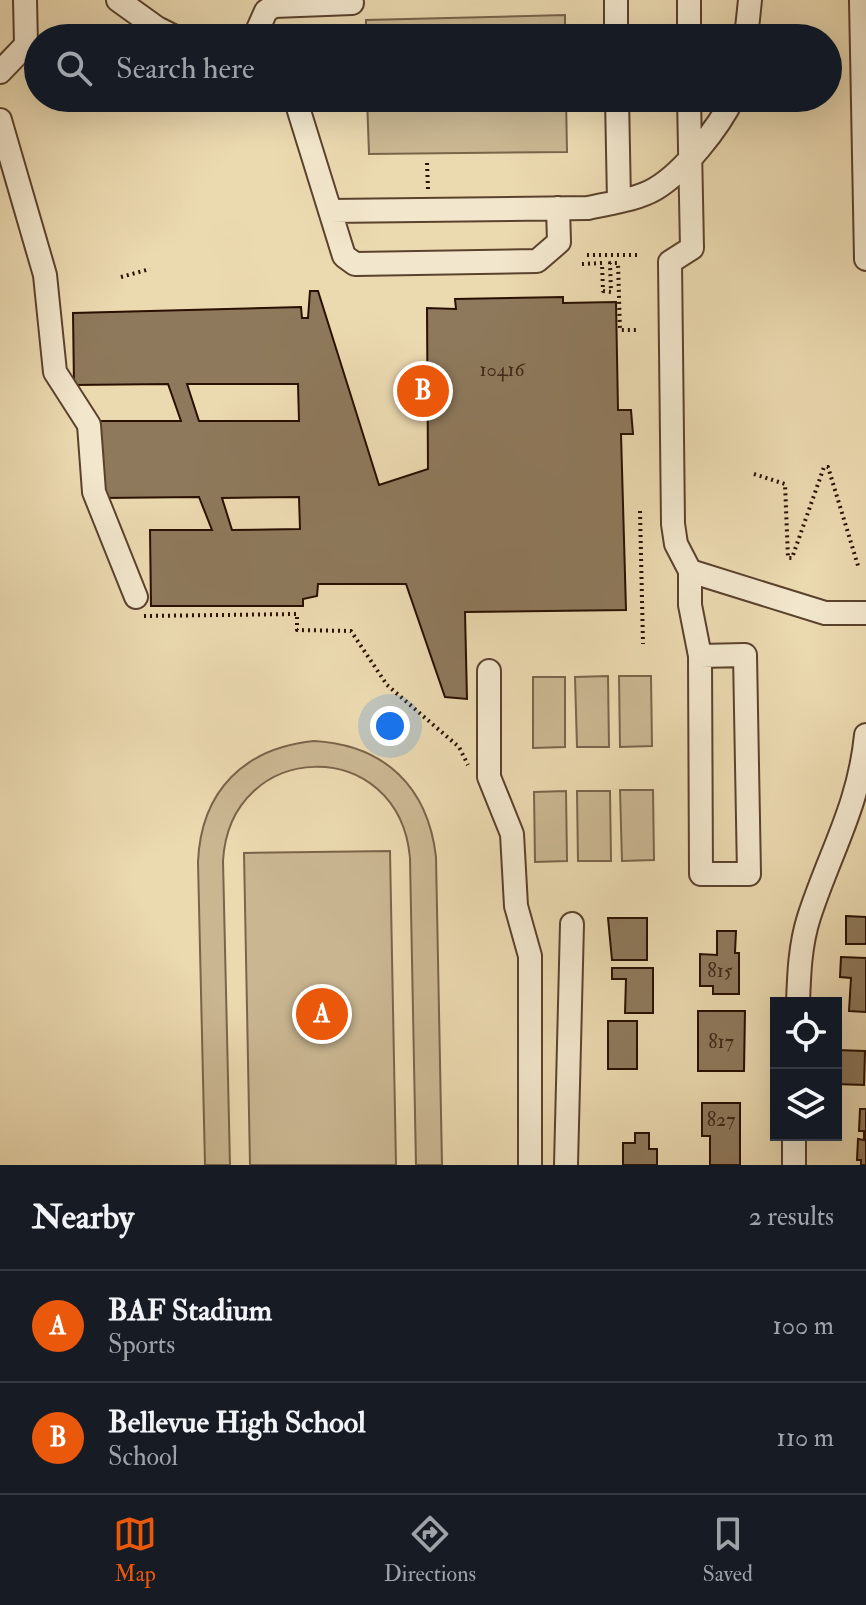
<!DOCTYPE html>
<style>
body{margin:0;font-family:"IM FELL Double Pica",serif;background:#242831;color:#f1f3f6}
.controls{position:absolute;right:24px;bottom:24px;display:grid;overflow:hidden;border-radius:0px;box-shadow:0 8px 32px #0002}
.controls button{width:72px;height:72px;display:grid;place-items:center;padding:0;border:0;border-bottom:2px solid #363941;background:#171b24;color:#f1f3f6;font:40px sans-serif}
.you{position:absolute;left:390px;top:726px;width:28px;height:28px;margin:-20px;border:6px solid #fff;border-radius:50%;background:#1a73e8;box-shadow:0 0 0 12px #1a73e833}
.badge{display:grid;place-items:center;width:52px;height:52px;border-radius:50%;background:#ea580c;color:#fff;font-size:26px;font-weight:700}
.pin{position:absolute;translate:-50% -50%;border:4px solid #fff;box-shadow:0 2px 8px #0006}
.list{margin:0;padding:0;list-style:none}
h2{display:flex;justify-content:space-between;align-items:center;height:104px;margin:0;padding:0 32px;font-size:34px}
h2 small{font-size:26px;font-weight:400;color:#9ea1a6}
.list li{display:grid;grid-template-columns:52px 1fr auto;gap:24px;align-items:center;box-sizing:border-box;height:112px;padding:0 32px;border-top:2px solid #363941}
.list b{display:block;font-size:30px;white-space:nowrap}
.list p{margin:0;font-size:26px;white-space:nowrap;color:#9ea1a6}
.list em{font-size:26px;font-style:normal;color:#9ea1a6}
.icon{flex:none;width:44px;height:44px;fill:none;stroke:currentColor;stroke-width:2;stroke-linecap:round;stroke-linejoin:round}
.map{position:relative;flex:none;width:866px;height:1165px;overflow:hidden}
.search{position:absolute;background:#171b24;box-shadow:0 8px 32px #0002;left:24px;right:24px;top:24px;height:88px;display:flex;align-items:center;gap:20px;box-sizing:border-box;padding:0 28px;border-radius:44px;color:#9ea1a6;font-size:30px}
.sheet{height:328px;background:#171b24}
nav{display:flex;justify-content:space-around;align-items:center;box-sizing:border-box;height:112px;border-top:2px solid #363941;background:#171b24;font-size:22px;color:#9ea1a6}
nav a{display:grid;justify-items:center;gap:4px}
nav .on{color:#ea580c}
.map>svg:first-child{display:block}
.green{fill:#cab792;stroke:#7a644a;stroke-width:2}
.building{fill:#8e795c;stroke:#291001;stroke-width:2;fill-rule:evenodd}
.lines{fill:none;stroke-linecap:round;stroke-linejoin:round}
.minor-casing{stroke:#5a422d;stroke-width:26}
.path{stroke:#291001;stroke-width:4;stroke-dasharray:2 4;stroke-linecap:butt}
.minor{stroke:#f2e6cc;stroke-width:22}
.labels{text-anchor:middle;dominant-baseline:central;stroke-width:7;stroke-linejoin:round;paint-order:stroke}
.number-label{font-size:20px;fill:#422a18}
</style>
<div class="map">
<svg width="866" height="1165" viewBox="0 0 866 1165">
<rect width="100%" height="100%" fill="#ebd9b0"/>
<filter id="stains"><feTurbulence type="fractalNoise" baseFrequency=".0025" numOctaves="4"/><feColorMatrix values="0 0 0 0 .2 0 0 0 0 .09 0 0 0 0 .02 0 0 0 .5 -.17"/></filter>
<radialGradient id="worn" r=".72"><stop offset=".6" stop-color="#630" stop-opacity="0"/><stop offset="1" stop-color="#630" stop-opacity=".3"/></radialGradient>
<path class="green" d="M565,15V38H366V20Z
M367,98H566L567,152L369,154Z
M608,676L609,747H577L575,677Z
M619,676H651L652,746L620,747Z
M533,677H565V747L533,748Z
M314,741C385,745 428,787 436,857L442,1165H416L410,858C399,734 230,738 223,861L230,1165H205L198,862C201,791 244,748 314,741Z
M620,790H653L654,860L622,861Z
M566,791L567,861L535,862L534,792Z
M577,791H610L611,861H578Z
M390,851L396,1165H250L244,853Z"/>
<path class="building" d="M310,291H318L379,485L428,469L427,308L456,309L455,299L563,297V303L616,302L618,410H631L633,434H621L626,610L465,612L467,699L445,697L406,584H318L317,596L303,599V606H151L150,530H212L199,497L102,498L99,421H181L168,384L74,385L73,313L301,307L302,318H308ZM187,384H298L299,421H199ZM299,497L300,529L232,530L222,498Z
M846,916L866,917V944H846Z
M608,918H647V960H612Z
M717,931H736L735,953H739V994H713V986H700V954L717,955Z
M841,957L866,958V1012L849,1011L851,978L840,977Z
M612,968H653V1013H625L626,979H612Z
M698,1011H745L744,1071H698Z
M608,1021H637V1069H608Z
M836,1050L865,1051L864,1085L836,1084Z
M702,1103H740V1165H710V1136H702Z
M860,1109H866V1165H861V1160H857L858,1139L864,1140V1131H859Z
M635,1133H649V1149H657V1165H623V1143H635Z"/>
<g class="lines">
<defs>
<path id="minor" d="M118,0L157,28L177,38
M616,0V38
M689,0V38
M861,0L866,259
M254,38L266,11L274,6L352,3
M746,38L750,0
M0,72L26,45L25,0
M295,98L344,256L355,264L537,261L559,242L558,208
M617,98L619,201
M689,98L692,248L670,262L673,524L676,544L690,571V605L700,656L701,874H749L745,655L700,656
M0,120L45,275L55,372L89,425L94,492L136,597
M330,211L588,208C610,203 636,200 655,189C684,172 719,127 733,98
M690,571L825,613H866
M489,671V777L512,834L516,906L530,956V1165
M798,1003C799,974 800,945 809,917C830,852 859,806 866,735
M566,1165L572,924
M794,1165V1135"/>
</defs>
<use href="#minor" class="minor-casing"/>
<path class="path" d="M427,163L428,189
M587,255H638
M582,264L602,263L603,291L611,292L610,263H618L620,330H638
M121,277L150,269
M754,474L785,484L788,558H792L824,467H828L859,569
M640,511L643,644
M144,616L297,614V630L351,631L387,685L459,747L468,765"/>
<use href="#minor" class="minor"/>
</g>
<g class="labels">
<g class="number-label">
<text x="502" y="369">10416</text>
<text x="720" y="970">815</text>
<text x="721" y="1041">817</text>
<text x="721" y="1119">827</text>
</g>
</g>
<rect width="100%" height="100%" filter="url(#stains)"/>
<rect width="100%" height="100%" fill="url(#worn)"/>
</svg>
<div class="controls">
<button><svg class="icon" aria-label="locate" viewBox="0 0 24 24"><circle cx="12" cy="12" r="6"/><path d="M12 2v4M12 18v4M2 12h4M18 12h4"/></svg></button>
<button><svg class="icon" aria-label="layers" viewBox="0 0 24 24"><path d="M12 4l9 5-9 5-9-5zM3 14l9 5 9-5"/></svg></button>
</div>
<div class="you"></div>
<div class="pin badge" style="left:322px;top:1014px">A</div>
<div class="pin badge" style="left:423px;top:391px">B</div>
<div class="search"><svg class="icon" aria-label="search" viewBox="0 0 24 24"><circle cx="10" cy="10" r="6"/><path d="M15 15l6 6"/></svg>Search here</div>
</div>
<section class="sheet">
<h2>Nearby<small>2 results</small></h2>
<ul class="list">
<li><span class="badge">A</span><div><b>BAF Stadium</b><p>Sports</p></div><em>100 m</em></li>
<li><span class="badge">B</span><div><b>Bellevue High School</b><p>School</p></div><em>110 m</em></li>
</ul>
</section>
<nav>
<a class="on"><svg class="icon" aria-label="map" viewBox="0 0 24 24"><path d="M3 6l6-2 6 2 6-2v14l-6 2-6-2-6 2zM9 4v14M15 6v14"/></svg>Map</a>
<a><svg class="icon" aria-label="directions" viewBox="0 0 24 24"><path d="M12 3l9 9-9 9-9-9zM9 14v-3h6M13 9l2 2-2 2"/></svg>Directions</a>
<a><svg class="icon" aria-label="saved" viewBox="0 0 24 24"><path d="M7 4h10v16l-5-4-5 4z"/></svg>Saved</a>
</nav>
